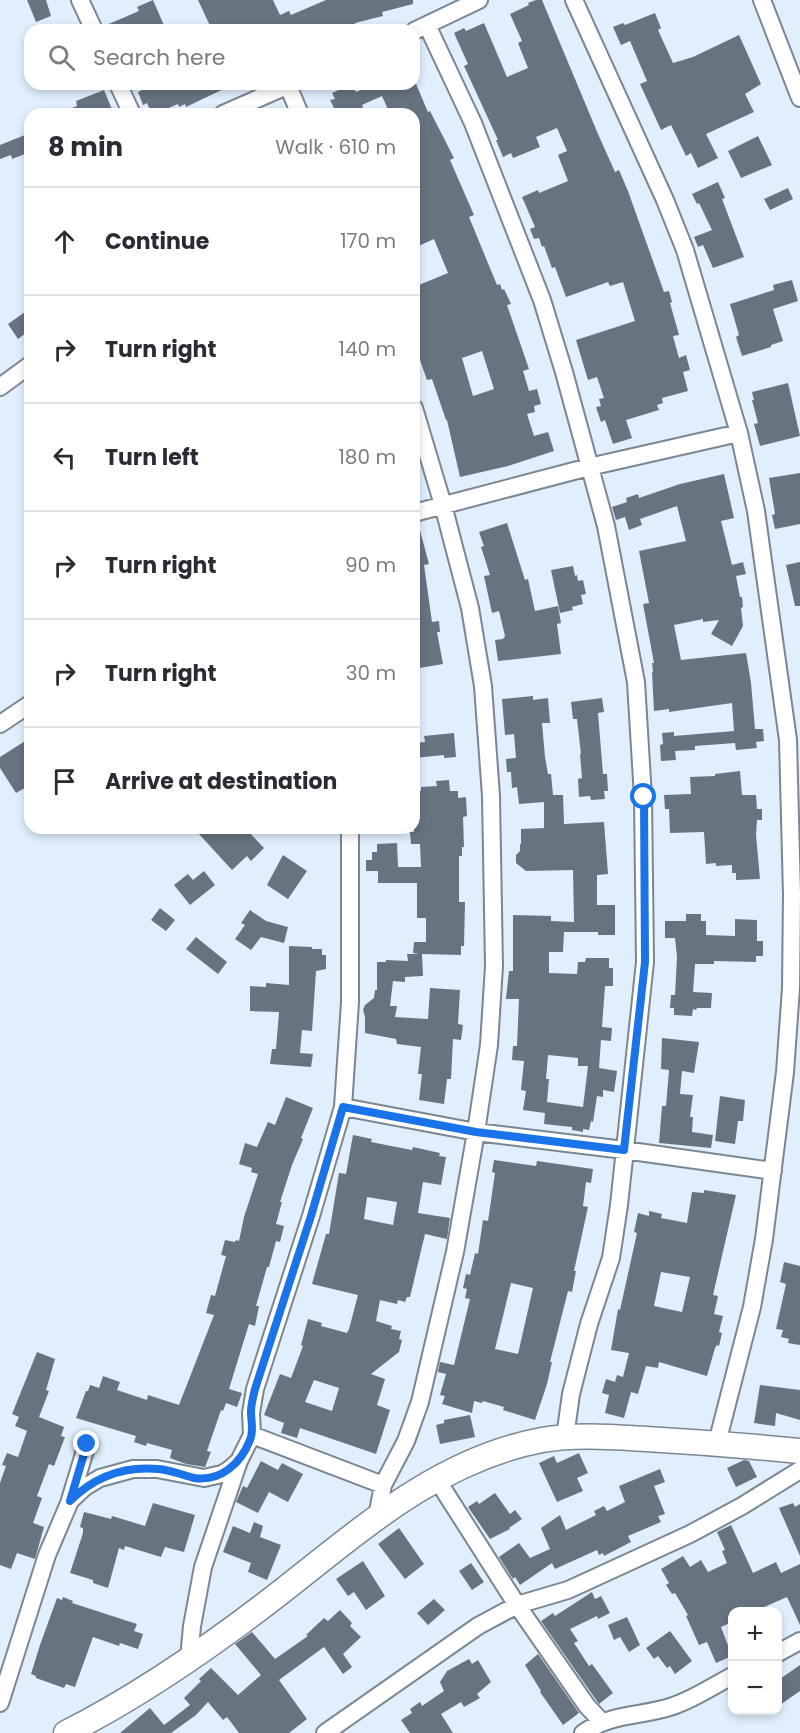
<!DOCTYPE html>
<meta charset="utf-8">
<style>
body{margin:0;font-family:Poppins,sans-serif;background:#f2f2f3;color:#2b2b33}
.controls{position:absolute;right:18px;bottom:18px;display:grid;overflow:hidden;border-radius:12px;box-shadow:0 3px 9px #0003}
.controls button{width:54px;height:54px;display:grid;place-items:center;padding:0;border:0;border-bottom:2px solid #e1e1e2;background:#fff;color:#2b2b33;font:30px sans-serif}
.stop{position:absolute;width:18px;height:18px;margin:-14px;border:4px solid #1a73e8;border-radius:50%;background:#fff}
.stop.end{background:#1a73e8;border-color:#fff;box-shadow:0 2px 6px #0008}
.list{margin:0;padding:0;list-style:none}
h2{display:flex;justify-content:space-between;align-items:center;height:78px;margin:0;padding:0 24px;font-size:26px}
h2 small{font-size:20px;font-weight:400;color:#7c7c81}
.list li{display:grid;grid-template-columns:39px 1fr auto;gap:18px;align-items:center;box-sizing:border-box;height:108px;padding:0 24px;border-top:2px solid #e1e1e2}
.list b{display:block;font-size:22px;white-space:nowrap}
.list em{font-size:20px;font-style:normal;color:#7c7c81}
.icon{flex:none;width:33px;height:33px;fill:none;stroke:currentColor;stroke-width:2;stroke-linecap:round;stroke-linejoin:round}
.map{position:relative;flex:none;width:800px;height:1733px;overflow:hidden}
.search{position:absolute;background:#fff;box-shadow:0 3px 9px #0003;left:24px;top:24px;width:396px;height:66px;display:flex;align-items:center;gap:15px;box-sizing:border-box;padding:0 21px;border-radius:18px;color:#7c7c81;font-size:22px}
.panel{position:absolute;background:#fff;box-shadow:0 3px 9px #0003;left:24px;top:108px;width:396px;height:726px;border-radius:18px}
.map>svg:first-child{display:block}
.building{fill:#677480;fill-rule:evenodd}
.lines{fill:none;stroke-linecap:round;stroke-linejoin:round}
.street-casing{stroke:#7a8793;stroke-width:20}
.secondary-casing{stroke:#7a8793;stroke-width:27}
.street{stroke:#fff;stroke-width:16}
.secondary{stroke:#fff;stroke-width:24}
.route{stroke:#1a73e8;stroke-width:8}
</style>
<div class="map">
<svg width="800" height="1733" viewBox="0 0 800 1733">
<rect width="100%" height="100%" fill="#e1effd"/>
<path class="building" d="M27,0H46L51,16L36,22Z
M153,0L166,30H104V26L139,11L137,7Z
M198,0H273L280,15L289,11L291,15L326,0H413V4L382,12L383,16L355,23L356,26L346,30H212Z
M536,0H542L598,134L615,172L619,170L628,191L664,292L669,291L672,302L670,303L679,335L673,336L679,358L686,355L690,370L683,372L688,391L662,398L663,403L657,405L659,410L626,420L632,438L613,444L605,420L601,422L596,407L601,406L599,399L604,398L597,377L588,380L576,340L635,321L623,282L610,286L608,282L566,297L555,267L552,268L544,246L542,247L539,238L534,239L530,229L535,227L522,197L538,190L539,193L568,181L558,155L567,151L557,128L536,137L540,147L513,158L511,153L503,157L496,140H498L464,66L468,64L454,33L464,28L466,31L484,23L507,77L528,68L518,43L522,41L510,14L529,5L528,3Z
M655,13L661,28L658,30L673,63L693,57L739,35L761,84L745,94L754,112L706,134L718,158L698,168L691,153L686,156L671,125L661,130L640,84L647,81L630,41L621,45L613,27L623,23L625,25Z
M139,84H234L186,107L185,104L179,107L178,104L155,114H152L147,103L143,105L138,92L142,90Z
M352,84L356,92L375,84H416L428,112L430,111L454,158L450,160L474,215L469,217L497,285L500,284L502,290L504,289L511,304L507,305L529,369L523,371L529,391L537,389L541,404L534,406L535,412L527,414L534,436L548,432L554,451L508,466L460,477L447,420H446L432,379L427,380L415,346L420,344L414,326V287L448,273L434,239L414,248V114H390L382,96L362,105L366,114H337L330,100L335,99L332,93ZM482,351L494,389L473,396L462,358Z
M104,90L114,114H58L77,106L76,101Z
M30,133V152L12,159L11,155L0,159V145Z
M758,136L772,165L741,178L728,151Z
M718,182L725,198L722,199L744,257L713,268L703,245L698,247L694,237L712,230L699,203L697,204L692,194Z
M788,188L793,199L770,210L764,199Z
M792,280L798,301L773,309L783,341L771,345V347L742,356L736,337L739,335L730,304L774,290L773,285Z
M25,312L30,320V330L18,339L8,324Z
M788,383L800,436L760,446L754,424L758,423L752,400H754L752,392Z
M800,473V524L775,529L772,515L775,514L769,478Z
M724,474L734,518L721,521L732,565L743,562L746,574L736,576L740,597H742L743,607L741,608L743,626L732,646L711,634L719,620L703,622V619L674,625L681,660L746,653L751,683L755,729H763L764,741L756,742L757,748L736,750L735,743L695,746V750L675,751L676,760L661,761L660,745L663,744L662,733L674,732V736L734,731L732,703L669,712V709L654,711L652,672H653L652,663H654L643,604L649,603L639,551L686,541L677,506L640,519L642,525L629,530L625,517L616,520L612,507L627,502L626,498L638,494L639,498L680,484Z
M414,523H418L429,564L424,565L432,622L439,621L440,632H437L443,664L414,669Z
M507,523L525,580L528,579L535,611L558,606L561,623L557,624L561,654L498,661L495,640L503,639L505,636L499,611L492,613L484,576L490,575L481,547L484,546L479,532Z
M800,562V606H795L786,565Z
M573,566L575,576L577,575L578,581L583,580L586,594L581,595L583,604L572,607L573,610L560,613L551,570Z
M533,696V700L548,698L550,723H542L545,757L548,774H551L553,795H563L564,824L604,822L608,874L597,875V905H615V935H598V932H564L563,952H549V973L577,974L578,962H585L586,958H609V968H613V986H605L602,1027L612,1028L611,1041L601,1040L599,1068L617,1071L614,1092L603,1090V1097L597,1096L593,1122L591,1121L589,1130L583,1129V1132L572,1130V1127L544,1124L545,1113L523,1110L526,1091L521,1090L524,1061L512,1060L513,1046H517L519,999H506L509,971H513V915L551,916V921L574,922L573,870L526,871L516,863V855L520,851V844H521V829L544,828V802L519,804L517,787L512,788L511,772H507L506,759L516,758L514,734L505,735L502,699ZM548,1055L578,1058V1066H588L583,1107L547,1102L549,1079H546Z
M602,698L604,712L598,713L603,774H607L608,791H604L605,799L591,800L590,796L579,797L578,779L582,778L580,754H581L577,719H573L571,702Z
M454,733L456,757L444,758V755L414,758V743L425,742L424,736Z
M30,738V785L16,793L0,768V757Z
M740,771L742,795H756L757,809H762V820H757L756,835L760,879L736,880V873H732V865L716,866V863L706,864L704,832L670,833L669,809H665L664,795L691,794L690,777L715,776V774Z
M449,780L450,791H458V798L466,797L467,816L463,817L464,847H462V856H459V902H465L464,946H461V955L422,954L423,976L405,977V982L393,981L390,1006H397L395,1017L428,1019L430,988L460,990L458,1024L463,1025L461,1040L453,1039L451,1079H447L444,1104L419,1100L422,1074H418L421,1047L397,1044L396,1039L365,1033V1017L363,1010L365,1005L374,998L375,990H377V962H386V960L408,961L407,954H419L413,953L414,942H426V918H417V883H378V871H366V860H372V852H377V844L397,843L398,867H421L420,844H411L410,832H414V795L418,794V791H421V787L437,786L436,781Z
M204,828H245L264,848L251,861L247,856L232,870L198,833Z
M283,855L307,871L288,899L267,885Z
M204,871L215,885L190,905L174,885L188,874L193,880Z
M160,908L175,920L166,931L151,920Z
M250,910L266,921L288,927L284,943L261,937L251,950L235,939L245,925L241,923Z
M686,914H701V921H706V935L735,936V919L757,920V941H763V956H756V962L714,961V964H695L693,992L712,993L711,1008H697L696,1010L693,1009L692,1016L674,1015V1008H670L671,995H675L677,957L675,938H665V921H686Z
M196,937L227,962L218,974L186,949Z
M289,946L312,947V949H322V955H326V969L316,971L312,1031L302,1030L300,1053L313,1054L311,1067L270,1064L272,1049H276L279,1012L250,1011V986L266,987V983L289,985Z
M662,1038L699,1042L694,1073L682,1071L680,1094L693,1095L690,1117H693L692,1132L713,1135L711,1148L659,1143L662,1106H666L669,1070L661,1069Z
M720,1096L745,1100L743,1121H738L735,1144L715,1141Z
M286,1097L313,1108L301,1138L303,1139L292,1165L280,1202H282L276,1224L284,1226L280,1242L276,1241L269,1267H267L256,1306H259L255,1326L249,1324L229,1389L242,1393L237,1407L226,1403L223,1411L221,1410L207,1451L211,1452L205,1467L186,1464L170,1458L172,1450L147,1443L146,1446L134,1442L136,1436L76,1418L86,1391H88L90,1385L99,1388L103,1376L120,1382L117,1390L147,1400L148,1395L179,1405L214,1315L206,1313L211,1295L215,1296L226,1256L221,1255L225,1240L235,1242L236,1240L239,1241L244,1217L258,1174L251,1172L252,1168L239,1164L245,1143L257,1147L268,1122L275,1125Z
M353,1135L372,1139L371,1142L391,1146L412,1150L413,1147L440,1153L439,1156L446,1157L441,1185L423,1182L418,1213L450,1218L447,1239L425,1234L410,1297H407L405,1302L398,1300L397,1304L380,1300L376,1321L392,1326L391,1329L401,1331L399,1339L402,1340L399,1352L371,1374L385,1379L377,1405L390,1410L376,1454L300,1428L297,1438L281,1433L284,1423L264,1415L280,1374L291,1378L303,1346L301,1345L308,1319L322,1323L321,1326L347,1333L349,1329L358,1295L312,1284L326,1234H329L339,1173L346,1174ZM367,1197L397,1202L393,1225L364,1219ZM314,1380L339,1388L332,1411L305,1402Z
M494,1160L536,1166L537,1161L593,1169L591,1183L586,1182L583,1206L588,1207L574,1271H576L572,1292L568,1291L550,1362H552L547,1384L535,1420L503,1410L504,1407L483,1401L482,1403L474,1401L472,1413L442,1404L445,1396L440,1395L446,1374L438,1372L440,1362L454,1365L470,1299L465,1298L467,1289L463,1288L466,1274L470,1275L475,1253L478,1254L483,1220L488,1221L495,1173L492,1172ZM511,1283L533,1288L518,1354L495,1349Z
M704,1190L736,1195L713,1295L718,1296L714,1314L723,1316L719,1332L722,1333L719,1346L717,1345L715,1348L707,1376L659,1362L658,1368L646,1366L638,1394L631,1392L624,1418L605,1413L609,1395L602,1393L606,1379L615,1382L617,1375L623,1377L629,1353L611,1350L618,1309L620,1310L637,1233L634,1232L638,1213L649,1216V1211L662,1214L661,1218L687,1223L692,1192L704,1193ZM661,1272L690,1277L682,1312L654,1306Z
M784,1262L800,1266V1345L788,1343L789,1339L781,1337L783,1330L776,1329L786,1284L780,1282Z
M37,1352L55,1359L46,1390L49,1391L39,1417L64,1427L61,1436L65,1437L54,1466L49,1464L37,1496L42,1498L33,1523L44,1527L35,1559L17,1553L11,1569L0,1565V1483L6,1466L2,1465L7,1453L18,1457L27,1431L15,1426L19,1417L12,1414Z
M760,1385L800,1390V1420L776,1413L775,1426L754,1423Z
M470,1415L475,1437L440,1444L436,1425L444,1423V1420Z
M579,1453L588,1473L577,1478L583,1491L557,1502L539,1463L554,1456L557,1463Z
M744,1460L749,1461L757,1477L736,1487L727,1468Z
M261,1461L278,1470L282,1463L303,1474L288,1502L269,1492L258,1513L236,1502L243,1486L247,1488Z
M660,1469L665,1482L654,1486L665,1514L658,1516L661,1522L628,1536L631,1542L604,1556L603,1553L599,1555L597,1550L555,1569L552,1563L520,1585L515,1577L513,1579L499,1557L519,1543L530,1558L550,1549L541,1528L560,1515L566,1530L596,1515L594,1511L604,1506L607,1511L625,1502L619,1486Z
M495,1493L510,1514L515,1510L522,1519L509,1528L510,1529L490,1539L468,1507L477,1501L479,1504Z
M153,1503L195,1515L184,1552L165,1547L161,1557L125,1546L124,1550L119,1548L108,1588L93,1583V1580L70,1573L83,1533V1528L80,1527L84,1512L111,1519L112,1516L145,1526Z
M793,1503L795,1507L800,1504V1556L779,1508Z
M254,1522L263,1526L260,1537L281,1545L267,1580L248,1572L251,1563L223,1552L233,1526L250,1533Z
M731,1525L753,1573L776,1562L781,1573L800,1564V1625L787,1597L755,1611H732V1622L721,1627L732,1656L716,1663L707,1642L699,1645L686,1616L688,1615L675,1593L672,1594L666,1585L669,1583L661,1569L683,1556L690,1567L701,1560L708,1572L727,1563L722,1551L725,1550L717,1532Z
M399,1528L424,1564L405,1579L378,1544Z
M363,1561L385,1596L366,1610L354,1592L348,1596L336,1579Z
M471,1563L484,1582L472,1590L459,1571Z
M592,1592L595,1599L601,1596L610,1613L598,1619L597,1616L570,1629L578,1641L574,1643L589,1666L592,1664L613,1693L599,1704L541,1621L553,1613L555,1616Z
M63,1597L73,1601L72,1603L137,1624L134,1631L143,1634L138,1649L120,1643L119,1646L93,1637L75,1687L66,1684L64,1688L36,1678V1676L31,1674L40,1645L57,1598L62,1600Z
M434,1599L445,1610L428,1625L417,1613Z
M340,1610L352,1623L350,1626L361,1637L343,1654L352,1667L343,1674L324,1647L279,1680L307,1719L289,1733H239L227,1717L223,1720L208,1702L196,1715L171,1733H120L150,1708L164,1725L190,1705L184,1698L201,1681L199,1679L211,1668L238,1695L261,1675L235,1644L252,1632L275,1659L308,1636L306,1635L324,1618L328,1621Z
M627,1617L640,1645L629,1652L620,1637L614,1640L608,1625Z
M670,1631L692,1661L675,1674L670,1666L667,1668L658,1656L654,1659L646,1648Z
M538,1654L579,1713L563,1725L540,1692L541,1691L525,1665Z
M469,1659L472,1664L478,1660L491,1682L477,1694L480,1698L464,1707L461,1702L441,1714L453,1733H410L401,1720L412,1713L410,1709L420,1702L422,1706L444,1691L440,1682L447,1671Z
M800,1665V1691L777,1707V1681Z"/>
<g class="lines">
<defs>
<path id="street" d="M80,0L94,30
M574,0L665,200L685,250L739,433L756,511L788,740L792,895L791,988L785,1072L764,1239L752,1307L717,1443
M762,0L800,98
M427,25L473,123L542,300L564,372L606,526L636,682L643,797L645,962L619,1205L611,1258L589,1324L571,1394L565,1437
M414,31L479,0
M118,84L132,114
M288,86L300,114
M223,114L291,84
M0,387L30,365
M414,513L589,467L739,433
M0,724L30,704
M343,1107L476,1132L624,1150L773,1171
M252,1435L383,1485
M436,1478L517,1605L587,1706L602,1722
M70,1500L87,1444
M377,1517L383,1485L406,1441L420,1402L455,1252L476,1132L489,1045L494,966L491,796L483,686L470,608L443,505L414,408
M778,1653L800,1641
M189,1659L192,1626L203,1567L239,1461
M0,1703L47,1555L70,1501L85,1487L100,1478L133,1469H157L204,1478L222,1474L230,1469L239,1461L252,1435L251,1413L255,1389L311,1216L343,1107L350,1002V828
M325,1733L478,1626L517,1605L568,1590L690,1534L742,1506L800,1470
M583,1733C614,1712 641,1717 673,1706C694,1699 713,1686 732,1676"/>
<path id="secondary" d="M66,1733C139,1696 207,1649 272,1599C355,1535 435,1460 542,1440C576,1434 612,1437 646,1439C698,1442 749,1446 800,1451"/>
</defs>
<use href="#street" class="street-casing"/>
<use href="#secondary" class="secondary-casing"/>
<use href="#street" class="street"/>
<use href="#secondary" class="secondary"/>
</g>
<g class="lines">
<path class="route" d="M87,1444L70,1501C94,1477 124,1466 158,1469C171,1470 182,1475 194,1478C221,1482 241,1463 250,1440C254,1431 251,1421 251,1412C251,1404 253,1397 255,1389L311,1216L343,1107L476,1132L624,1150L645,962L644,797"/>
</g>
</svg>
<div class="controls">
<button>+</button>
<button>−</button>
</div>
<div class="stop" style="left:644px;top:797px"></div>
<div class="stop end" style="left:87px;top:1444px"></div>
<div class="search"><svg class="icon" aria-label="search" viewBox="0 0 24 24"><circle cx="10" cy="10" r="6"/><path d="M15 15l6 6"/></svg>Search here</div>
<section class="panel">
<h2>8 min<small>Walk · 610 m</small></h2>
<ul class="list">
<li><svg class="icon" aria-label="ahead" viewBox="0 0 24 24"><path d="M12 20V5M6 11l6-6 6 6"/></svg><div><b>Continue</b></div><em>170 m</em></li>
<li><svg class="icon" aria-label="right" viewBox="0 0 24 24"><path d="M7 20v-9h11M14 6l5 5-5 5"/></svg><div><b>Turn right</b></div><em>140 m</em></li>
<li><svg class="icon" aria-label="left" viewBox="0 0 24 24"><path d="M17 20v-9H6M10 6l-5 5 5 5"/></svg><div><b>Turn left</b></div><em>180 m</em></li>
<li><svg class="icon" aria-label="right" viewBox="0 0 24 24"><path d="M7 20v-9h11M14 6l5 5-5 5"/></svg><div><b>Turn right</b></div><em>90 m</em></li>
<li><svg class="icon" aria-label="right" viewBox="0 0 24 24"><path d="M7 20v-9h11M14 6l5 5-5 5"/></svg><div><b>Turn right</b></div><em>30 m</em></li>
<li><svg class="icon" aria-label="arrive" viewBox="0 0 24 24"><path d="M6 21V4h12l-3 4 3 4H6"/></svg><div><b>Arrive at destination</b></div></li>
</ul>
</section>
</div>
